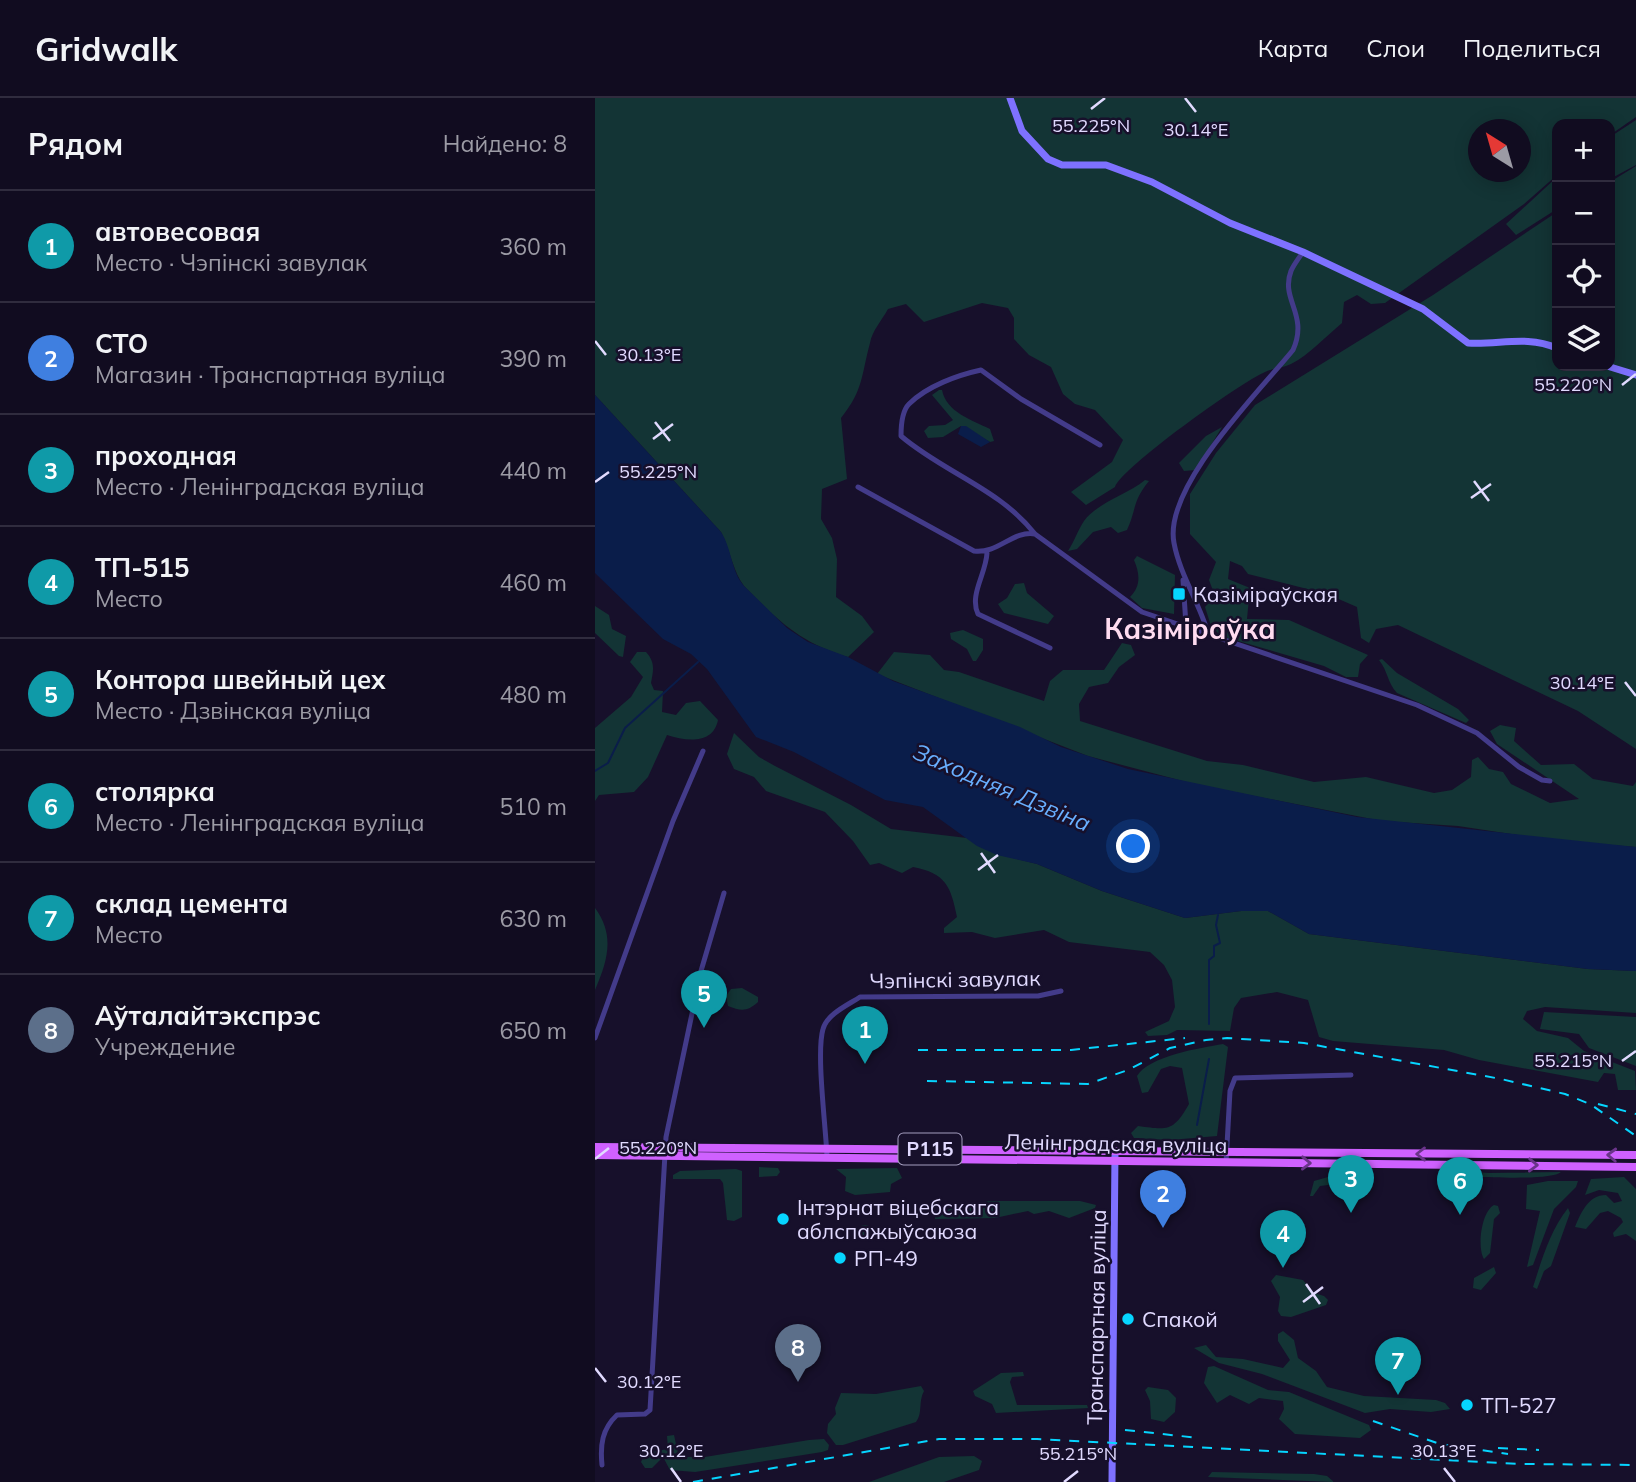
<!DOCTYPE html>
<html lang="ru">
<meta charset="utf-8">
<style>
body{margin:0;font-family:Mulish,sans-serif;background:#1a1529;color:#f1f3f6}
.controls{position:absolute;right:21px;top:21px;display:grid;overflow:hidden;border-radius:14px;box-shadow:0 4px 18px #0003}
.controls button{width:63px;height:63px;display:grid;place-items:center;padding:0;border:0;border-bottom:2px solid #302c3e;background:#110c20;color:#f1f3f6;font:35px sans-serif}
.compass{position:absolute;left:873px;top:21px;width:63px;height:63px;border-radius:50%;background:#110c20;box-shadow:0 4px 18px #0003;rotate:323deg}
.you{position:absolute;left:539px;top:749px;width:24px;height:24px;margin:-18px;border:5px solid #fff;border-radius:50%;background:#1a73e8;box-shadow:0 0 0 10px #1a73e833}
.badge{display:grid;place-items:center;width:46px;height:46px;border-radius:50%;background:#ea580c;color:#fff;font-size:23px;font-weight:700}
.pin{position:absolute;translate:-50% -58px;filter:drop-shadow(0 2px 4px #0008)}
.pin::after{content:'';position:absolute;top:37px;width:24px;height:21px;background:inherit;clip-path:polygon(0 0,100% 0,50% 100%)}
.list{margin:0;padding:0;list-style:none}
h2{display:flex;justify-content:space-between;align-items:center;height:91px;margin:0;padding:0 28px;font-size:30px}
h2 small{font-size:23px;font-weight:400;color:#9c9ba5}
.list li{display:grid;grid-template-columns:46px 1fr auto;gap:21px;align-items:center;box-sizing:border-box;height:112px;padding:0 28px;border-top:2px solid #302c3e}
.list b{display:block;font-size:26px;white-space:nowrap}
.list p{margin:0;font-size:23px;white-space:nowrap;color:#9c9ba5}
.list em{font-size:23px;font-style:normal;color:#9c9ba5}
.icon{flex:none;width:38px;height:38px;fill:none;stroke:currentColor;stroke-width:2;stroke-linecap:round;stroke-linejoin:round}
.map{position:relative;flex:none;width:1041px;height:1384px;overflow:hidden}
header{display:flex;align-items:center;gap:42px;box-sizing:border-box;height:98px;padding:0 35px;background:#110c20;border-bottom:2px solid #302c3e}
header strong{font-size:33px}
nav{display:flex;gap:38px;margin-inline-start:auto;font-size:24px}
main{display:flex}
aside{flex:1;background:#110c20}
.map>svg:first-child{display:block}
.green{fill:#133435;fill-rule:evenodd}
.water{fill:#0a1d4a}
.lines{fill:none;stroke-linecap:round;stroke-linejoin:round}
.stream{stroke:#0a1d4a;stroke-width:2}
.street{stroke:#433b8a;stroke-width:5}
.secondary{stroke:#7e71ff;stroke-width:7}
.primary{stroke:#cf61ff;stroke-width:8}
.rail{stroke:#06d5ff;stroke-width:2;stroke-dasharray:10 9;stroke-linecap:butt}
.oneway{stroke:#6a348a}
.ticks{fill:none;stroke:#e1daff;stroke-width:2.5}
.poi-dot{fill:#06d5ff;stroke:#17102b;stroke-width:2.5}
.labels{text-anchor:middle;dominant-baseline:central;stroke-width:5;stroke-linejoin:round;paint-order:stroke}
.shield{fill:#17102b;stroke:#a49dbf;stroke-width:2}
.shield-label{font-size:19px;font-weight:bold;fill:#e1daff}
.poi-label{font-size:21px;fill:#e1daff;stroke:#17102b;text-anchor:start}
.street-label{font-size:21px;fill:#e1daff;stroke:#17102b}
.water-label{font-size:23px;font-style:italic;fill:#68afff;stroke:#17102b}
.district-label{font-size:28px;font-weight:bold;fill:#ffdcf0;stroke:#17102b}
.ticks-label{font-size:18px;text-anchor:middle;fill:#e1daff;stroke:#17102b;stroke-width:5;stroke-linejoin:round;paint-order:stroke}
</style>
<header>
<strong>Gridwalk</strong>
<nav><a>Карта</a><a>Слои</a><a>Поделиться</a></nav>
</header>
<main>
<aside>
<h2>Рядом<small>Найдено: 8</small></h2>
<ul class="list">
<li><span class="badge" style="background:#0f9aa8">1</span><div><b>автовесовая</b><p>Место · Чэпінскі завулак</p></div><em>360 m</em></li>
<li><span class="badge" style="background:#3f7fe0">2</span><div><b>СТО</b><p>Магазин · Транспартная вуліца</p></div><em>390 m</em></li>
<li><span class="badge" style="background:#0f9aa8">3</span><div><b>проходная</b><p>Место · Ленінградская вуліца</p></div><em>440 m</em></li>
<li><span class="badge" style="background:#0f9aa8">4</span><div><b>ТП-515</b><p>Место</p></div><em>460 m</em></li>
<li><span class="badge" style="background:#0f9aa8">5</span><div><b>Контора швейный цех</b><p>Место · Дзвінская вуліца</p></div><em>480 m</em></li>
<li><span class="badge" style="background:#0f9aa8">6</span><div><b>столярка</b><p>Место · Ленінградская вуліца</p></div><em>510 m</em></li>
<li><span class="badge" style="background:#0f9aa8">7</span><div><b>склад цемента</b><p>Место</p></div><em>630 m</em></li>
<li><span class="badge" style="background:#5c6f8a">8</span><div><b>Аўталайтэкспрэс</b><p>Учреждение</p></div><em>650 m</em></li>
</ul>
</aside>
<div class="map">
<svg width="1041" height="1384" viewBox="0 0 1041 1384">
<rect width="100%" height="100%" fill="#17102b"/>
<path class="green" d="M0,0H1041V19L1015,37V26H962V77L929,106L790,205L776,206L762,197L749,204L747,225C731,238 714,257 696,266C688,270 678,270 670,274C646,284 526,370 520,389L491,407L476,394L517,364L528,342L500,312L480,306L468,296L456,269L434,257L419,241V220L413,210L387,205L329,224L311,206L293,211C287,222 277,233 275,245C266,278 269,291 246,320L252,381L227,391L226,421L237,440L242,461L241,499L267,518L279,534L253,559C206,545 183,523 149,488C138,474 135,451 126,434L0,297ZM884,32H926V74H884Z
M1041,22V67L1015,81V39Z
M1041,68V651L983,613L803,527L781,531L774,545L766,540L762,509L732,496L653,476L647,468L635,463L633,481L655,490L652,521L694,522L773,557L765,566L763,579H751L729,568L626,538L616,528L610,509L620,498L614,482L621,464L595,436V396L621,355L660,307L838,197L962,114V268H1015V84Z
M962,79V111L921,137L911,126Z
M344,292H347C351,314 377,322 395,331L399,343L395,344L366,328L348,339L333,340L329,333L334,328L350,327L358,322L337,297Z
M627,329L601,372L589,373L584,365L611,338Z
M550,382L554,383C537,404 542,410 532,432L523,435L516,429L498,434L482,451L473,453C479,444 483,432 489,423C503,404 532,397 550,382Z
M542,458L580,477L579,516L547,510L535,499C546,488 545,476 539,462Z
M429,485L432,495L459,518L453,526L409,515L403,506L412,500L420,486Z
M0,508L14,517L17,531L31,538L28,559L24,558L0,535Z
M368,532L388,541V552L381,563H378L372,551L356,541L355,535Z
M527,545L536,547L540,557L524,569L513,585L494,589L484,606L485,623L612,663L648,667L719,684L771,679L839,695L857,692L876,679L877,662L883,659L894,671L908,674L916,686L955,705L984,701L902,646L895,633L905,627L921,630L919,643L946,667L979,666L998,681L1038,688L1041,684V749L955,742L863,728L787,723L603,687L493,658L282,576L299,554L335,557L349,572L364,574L449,603L455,583L468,572H509Z
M42,554H51C61,565 58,573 56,585L59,592L68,593L67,614L81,617L91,605L105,603L123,622C118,647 91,643 72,637L53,679L39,694L4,697L0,703V630L36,599L48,579L35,564Z
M787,561L802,575L863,611L874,622L871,625L802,595C792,584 793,573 784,562Z
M139,635L164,659L180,668L256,707L296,731L372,740L402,756L442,766L507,793L590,820L646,813H673L714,836L993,871L1041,873V915L950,909L932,913L928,921L942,933L973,940L989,953L1040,973L1041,992H1023L1020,976L1009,975L1003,984L884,962L849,952L738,943L724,939L713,902L682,894L646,900L639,910L635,933L582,932L572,937L553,938L550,934L574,923L580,909L577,882L569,867L555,854L474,844L449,832L400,840L377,834L349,835V830L362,819C356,789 351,775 318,769L307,775L284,765L275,767L258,743L230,714L171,693L159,679L139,671L132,656Z
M0,810C20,837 13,862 0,892Z
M147,890L163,899V904C152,914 146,913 133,908L131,898L136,891Z
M949,914L1041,919V968L994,950L984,936L945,931Z
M628,946L633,949L622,1038L575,1042L539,1040L536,1035L543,1028C573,1032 578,1034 594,1006L587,970L575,968L566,971L553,994L547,995L542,978C554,958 605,950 628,946Z
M164,1069L183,1070L185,1074L182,1078L164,1079Z
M302,1070L307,1080L296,1086L295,1094L260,1097L250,1093L251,1079L241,1071Z
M141,1071L147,1073V1119L139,1123L132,1122L128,1085L125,1081H78V1077L85,1073Z
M849,1072L894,1075L966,1074C955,1084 869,1078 848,1077Z
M733,1079H745L750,1085L725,1088L718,1098H715L719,1083Z
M1029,1079L1041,1091V1143L1031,1136L1019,1139L1018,1135L1028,1124L1026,1120L1013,1113L1005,1115L991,1131L980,1129C986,1115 993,1097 1011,1097L1019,1105L1027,1103L1023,1095L1004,1092L990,1097L996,1081Z
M953,1083H983L981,1089L959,1111L938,1167L932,1169L945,1113L931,1111L932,1087Z
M396,1103H485L501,1107L500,1110L474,1120L454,1113L439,1116L433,1113L400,1120L340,1121V1118L361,1108Z
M899,1107L903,1108L905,1115L899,1121L895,1155L889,1161C882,1150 886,1114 899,1107Z
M973,1110L975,1115L956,1168L949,1173L942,1191L938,1189C947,1161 955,1133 973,1110Z
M262 1135a8 8 0 1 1 16 0a8 8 0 1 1-16 0Z
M899,1169L901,1175L886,1192L878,1190L879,1180Z
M681,1177L708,1182L719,1195L729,1198L733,1202L731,1207L696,1219L686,1218L683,1213L685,1199L676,1183Z
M688,1233L699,1242L703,1260L721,1273L732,1289L769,1298L841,1302L850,1305L855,1311L836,1314L795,1311L770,1315L667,1276L624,1265L599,1250L611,1247L621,1259L648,1261L688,1270L695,1262L683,1243V1236Z
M619,1268L673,1292L694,1294L774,1327L776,1332L765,1340L700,1336L684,1321L689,1311L688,1303L664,1300L654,1306L635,1297L622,1305L609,1285L613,1269Z
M428,1274L429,1278L417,1279L415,1284L422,1307H492L493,1310L401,1315L397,1306L380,1298L378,1293L406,1275Z
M326,1288L329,1293C323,1304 328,1315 321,1324L248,1347H241L232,1335L233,1326L241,1316L240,1310L246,1295L281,1296Z
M553,1289L573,1292L581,1300L580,1314L569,1324L556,1321L555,1303L550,1292Z
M79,1337L83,1355L88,1359H110L214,1342L229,1341L234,1347L233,1352L227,1354L100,1374L75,1372L68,1359L57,1370H50L46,1364C51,1353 62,1353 73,1351L72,1338Z
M379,1358L387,1363L384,1372L349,1384H274L344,1359Z
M617,1374L719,1376L732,1378L739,1384L613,1379Z"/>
<path class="water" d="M0,297L126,434C137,451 136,473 149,488L192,530L213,544L253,559L298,583L425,629L466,649L533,671L762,719L1041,749V873L993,871L714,836L673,813H646L590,820L507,793L442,766L402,757L382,748L328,709L290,702L199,654L161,639L112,571L96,556L68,541L0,475Z
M366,328H371L395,344L386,349L363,336Z"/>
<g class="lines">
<path class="stream" d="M0,673L13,665L30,630L103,564
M614,926V862L619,858V848L625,845L621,827L623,817
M602,1027L614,961"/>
<path class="street" d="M505,347L426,301L386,272C363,277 332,288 314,306C307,313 306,328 306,338C348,374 405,391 440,436L547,514L822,607L882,635L924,669L947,682L955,683
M263,389L379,453C403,456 418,432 440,436
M392,455C391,476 374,497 383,516L455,550
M588,482L591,527
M613,535C604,504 585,477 579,445C568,389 664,294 698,252C714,216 685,202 696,173C699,166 704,160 708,154
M0,940L78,723L108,653
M232,1059C231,1030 221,955 228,931C232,916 253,907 265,899L443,898L466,893
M631,1065L635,993L640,980L756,977
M7,1367C5,1347 7,1331 22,1317L50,1316L55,1312L71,1039L106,873L129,795"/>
<path class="secondary" d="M415,0L427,33L453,61L467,67H511L557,84L635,125L708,154L828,211L873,245C904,247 932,237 962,250
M1012,268L1041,277
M517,1384L520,1054"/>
<path class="primary" d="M0,1049L1041,1057
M0,1057L1041,1069"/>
<path class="rail" d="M323,952H476L590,940
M332,983L493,986L533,972L575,950L611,942L632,940L709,945L906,981L970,996L995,1006L1041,1038
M1003,1006L1041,1016
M778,1323L845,1346L913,1356
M530,1332L604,1340
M903,1350L944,1352
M98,1384L344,1341H442L927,1366L1041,1367"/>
</g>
<defs><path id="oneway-chevron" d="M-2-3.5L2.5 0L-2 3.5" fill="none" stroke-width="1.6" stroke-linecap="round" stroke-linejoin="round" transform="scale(1.75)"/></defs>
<g class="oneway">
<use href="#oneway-chevron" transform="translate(826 1056) rotate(-180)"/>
<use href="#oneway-chevron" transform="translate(1017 1057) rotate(-178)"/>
<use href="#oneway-chevron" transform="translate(711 1065) rotate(1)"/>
<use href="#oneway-chevron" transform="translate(938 1067) rotate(1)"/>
</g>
<path class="ticks" d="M590,0L601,14M496,11L510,0M0,243L11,257M1027,287L1041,276M60,324L75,343M58,341L78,326M879,383L894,403M0,384L14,374M876,400L896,386M1030,584L1041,598M386,755L400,775M383,772L403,757M1027,963L1041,953M0,1061L14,1050M711,1186L725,1206M708,1204L728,1189M0,1270L11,1284M76,1370L86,1384M849,1370L860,1384M469,1384L483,1373"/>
<g class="poi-dot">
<rect x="577" y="489" width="14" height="14" rx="3.5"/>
<circle cx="188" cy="1121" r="7"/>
<circle cx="245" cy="1160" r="7"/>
<circle cx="533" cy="1221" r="7"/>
<circle cx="872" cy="1307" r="7"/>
</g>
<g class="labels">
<rect class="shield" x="303.5" y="1035.5" width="63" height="31" rx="5"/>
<g class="shield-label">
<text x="335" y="1051">Р115</text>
</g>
<g class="poi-label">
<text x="598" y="496">Казіміраўская</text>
<text x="202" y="1109">Інтэрнат віцебскага<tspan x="202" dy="24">аблспажыўсаюза</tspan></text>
<text x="259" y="1160">РП-49</text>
<text x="547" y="1221">Спакой</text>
<text x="886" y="1307">ТП-527</text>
</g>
<g class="street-label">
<text transform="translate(360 881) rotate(-1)">Чэпінскі завулак</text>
<text transform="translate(521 1045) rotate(1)">Ленінградская вуліца</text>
<text transform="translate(501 1219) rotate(-89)">Транспартная вуліца</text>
</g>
<g class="water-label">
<text transform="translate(407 689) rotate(23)">Заходняя Дзвіна</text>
</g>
<g class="district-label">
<text x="595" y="530">Казіміраўка</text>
</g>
</g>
<g class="ticks-label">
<text x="496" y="34">55.225°N</text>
<text x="601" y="38">30.14°E</text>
<text x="54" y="263">30.13°E</text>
<text x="978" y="293">55.220°N</text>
<text x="63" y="380">55.225°N</text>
<text x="987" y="591">30.14°E</text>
<text x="978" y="969">55.215°N</text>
<text x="63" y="1056">55.220°N</text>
<text x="54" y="1290">30.12°E</text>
<text x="76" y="1359">30.12°E</text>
<text x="849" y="1359">30.13°E</text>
<text x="483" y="1362">55.215°N</text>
</g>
</svg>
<div class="controls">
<button>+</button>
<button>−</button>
<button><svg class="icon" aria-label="locate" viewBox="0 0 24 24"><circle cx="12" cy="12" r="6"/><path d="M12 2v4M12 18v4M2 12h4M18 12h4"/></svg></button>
<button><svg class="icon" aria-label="layers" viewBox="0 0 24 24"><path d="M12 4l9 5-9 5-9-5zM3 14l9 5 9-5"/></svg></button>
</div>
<svg class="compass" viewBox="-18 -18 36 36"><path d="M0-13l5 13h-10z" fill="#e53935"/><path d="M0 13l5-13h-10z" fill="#9c9ba5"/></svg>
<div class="you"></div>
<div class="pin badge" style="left:270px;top:966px;background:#0f9aa8">1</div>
<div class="pin badge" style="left:568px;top:1130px;background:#3f7fe0">2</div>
<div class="pin badge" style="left:756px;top:1115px;background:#0f9aa8">3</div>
<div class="pin badge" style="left:688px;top:1170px;background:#0f9aa8">4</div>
<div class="pin badge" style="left:109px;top:930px;background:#0f9aa8">5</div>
<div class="pin badge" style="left:865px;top:1117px;background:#0f9aa8">6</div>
<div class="pin badge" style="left:803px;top:1297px;background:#0f9aa8">7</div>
<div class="pin badge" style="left:203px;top:1284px;background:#5c6f8a">8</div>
</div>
</main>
